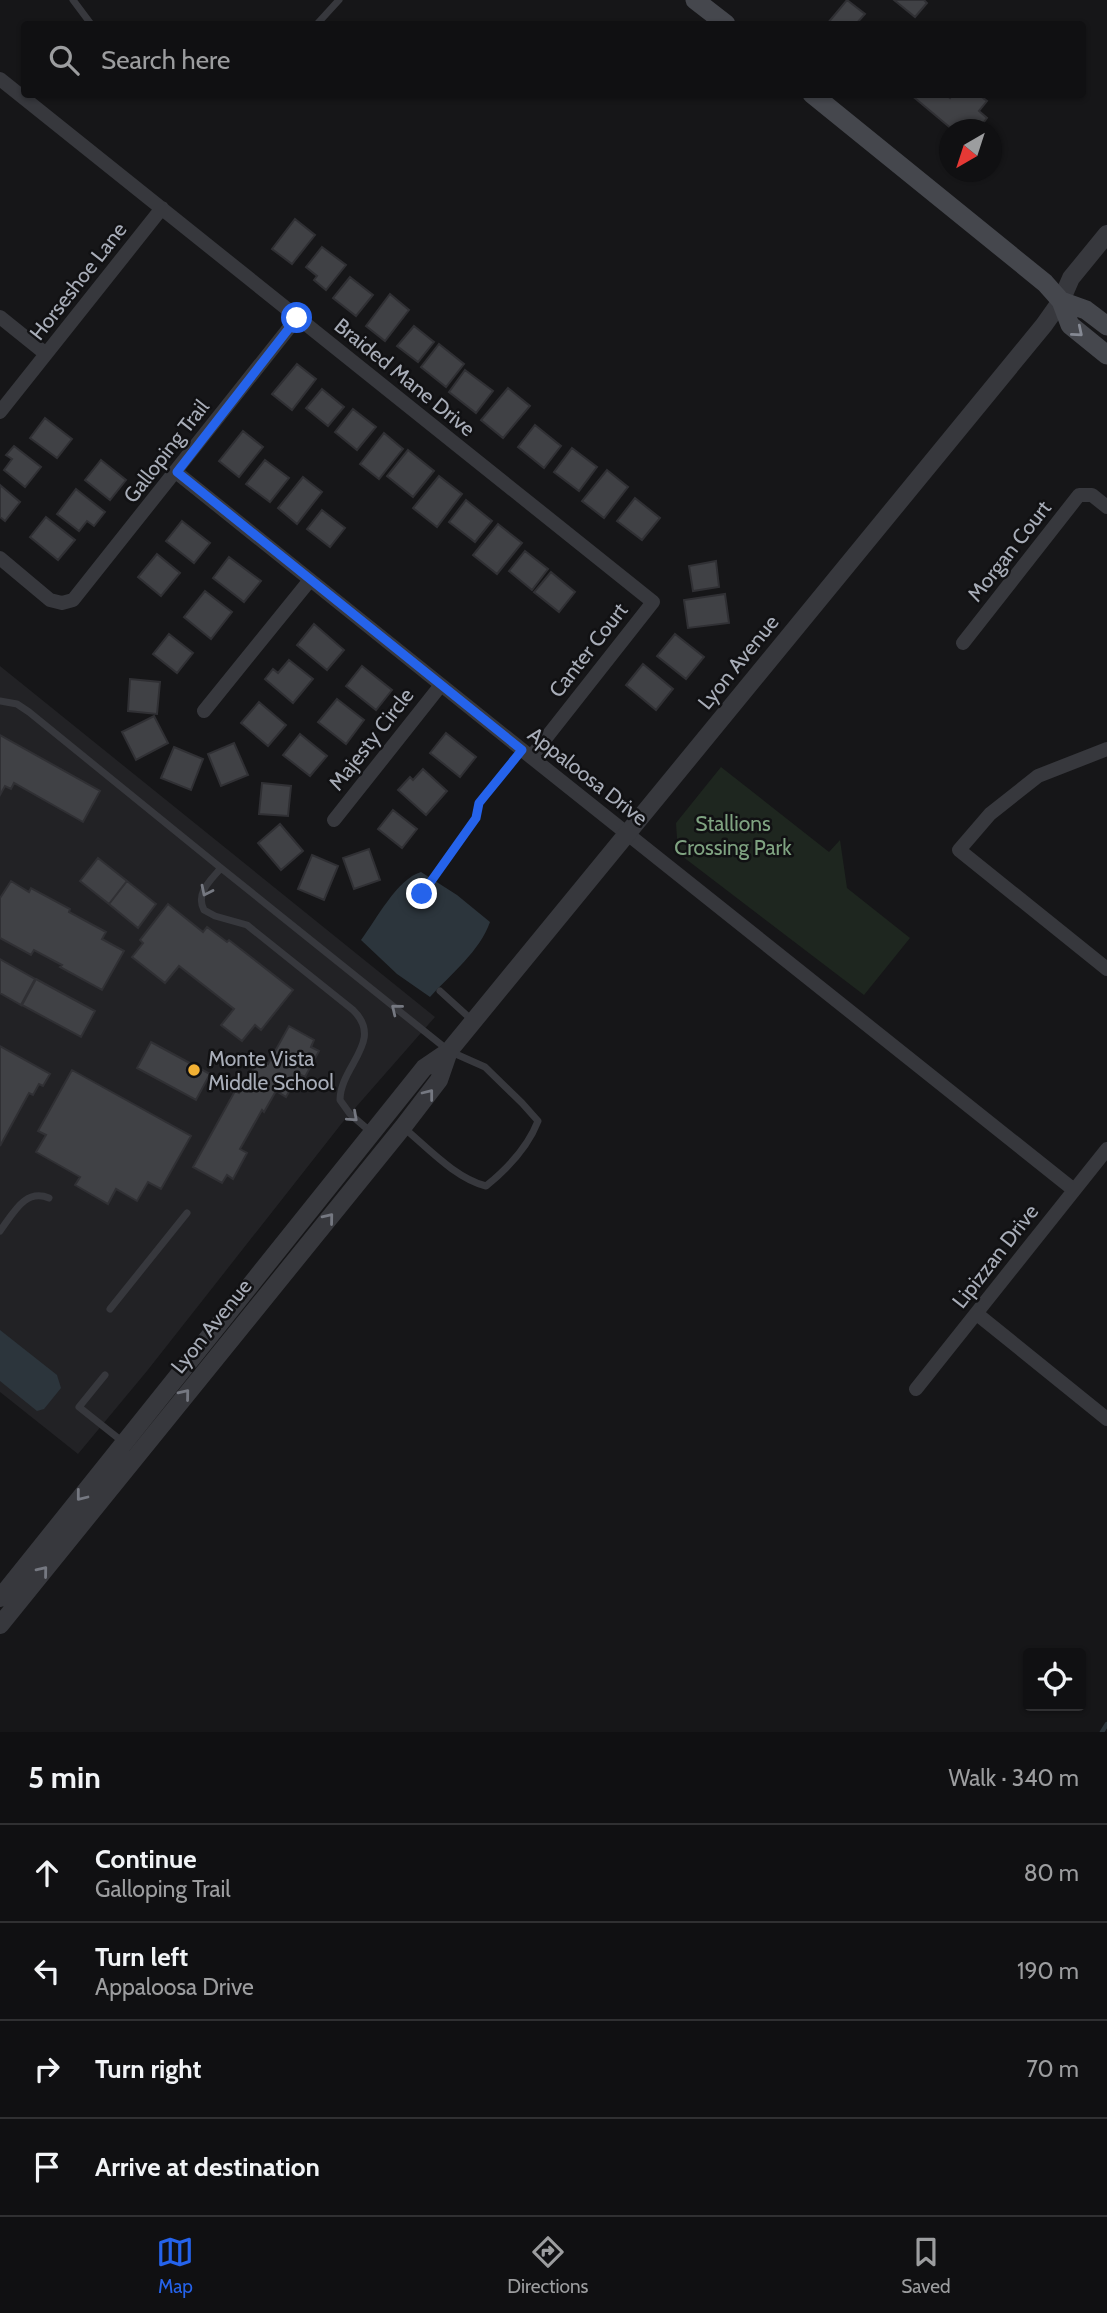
<!DOCTYPE html>
<meta charset="utf-8">
<style>
body{margin:0;font-family:Cabin,sans-serif;background:#19191b;color:#f1f3f6}
.controls{position:absolute;right:21px;bottom:21px;display:grid;overflow:hidden;border-radius:7px;box-shadow:0 2px 5px #0004}
.controls button{width:63px;height:63px;display:grid;place-items:center;padding:0;border:0;border-bottom:2px solid #303032;background:#101012;color:#f1f3f6;font:35px sans-serif}
.compass{position:absolute;left:939px;top:119px;width:63px;height:63px;border-radius:50%;background:#101012;box-shadow:0 2px 5px #0004;rotate:219deg}
.stop{position:absolute;width:21px;height:21px;margin:-16px;border:5px solid #2563eb;border-radius:50%;background:#fff}
.stop.end{background:#2563eb;border-color:#fff;box-shadow:0 2px 7px #0008}
.list{margin:0;padding:0;list-style:none}
h2{display:flex;justify-content:space-between;align-items:center;height:91px;margin:0;padding:0 28px;font-size:30px}
h2 small{font-size:23px;font-weight:400;color:#9c9d9f}
.list li{display:grid;grid-template-columns:46px 1fr auto;gap:21px;align-items:center;box-sizing:border-box;height:98px;padding:0 28px;border-top:2px solid #303032}
.list b{display:block;font-size:26px;white-space:nowrap}
.list p{margin:0;font-size:23px;white-space:nowrap;color:#9c9d9f}
.list em{font-size:23px;font-style:normal;color:#9c9d9f}
.icon{flex:none;width:38px;height:38px;fill:none;stroke:currentColor;stroke-width:2;stroke-linecap:round;stroke-linejoin:round}
.map{position:relative;flex:none;width:1107px;height:1732px;overflow:hidden}
.search{position:absolute;background:#101012;box-shadow:0 2px 5px #0004;left:21px;right:21px;top:21px;height:77px;display:flex;align-items:center;gap:18px;box-sizing:border-box;padding:0 24px;border-radius:7px;color:#9c9d9f;font-size:26px}
.sheet{height:483px;background:#101012}
nav{display:flex;justify-content:space-around;align-items:center;box-sizing:border-box;height:98px;border-top:2px solid #303032;background:#101012;font-size:19px;color:#9c9d9f}
nav a{display:grid;justify-items:center;gap:4px}
nav .on{color:#2563eb}
.map>svg:first-child{display:block}
.built{fill:#222225}
.green{fill:#1e261f}
.water{fill:#2c353c}
.lines{fill:none;stroke-linecap:round;stroke-linejoin:round}
.stream{stroke:#2c353c;stroke-width:4.5}
.building{fill:#404145;stroke:#303034;stroke-width:2}
.service{stroke:#37383d;stroke-width:7}
.minor{stroke:#37383d;stroke-width:14}
.tertiary{stroke:#37383d;stroke-width:18}
.secondary{stroke:#45474d;stroke-width:19}
.oneway{stroke:#858993}
.oneway2{stroke:#757881}
.route{stroke:#2563eb;stroke-width:9}
.poi-dot{fill:#f2b134;stroke:#111113;stroke-width:2.5}
.labels{text-anchor:middle;dominant-baseline:central;stroke-width:5;stroke-linejoin:round;paint-order:stroke}
.street-label{font-size:21px;fill:#a8adb8;stroke:#111113}
.park-label{font-size:21px;fill:#7fa381;stroke:#111113}
.poi-label{font-size:21px;fill:#a8adb8;stroke:#111113;text-anchor:start}
</style>
<div class="map">
<svg width="1107" height="1732" viewBox="0 0 1107 1732">
<rect width="100%" height="100%" fill="#161618"/>
<path class="built" d="M0,666L435,1017L342,1123L147,1371L78,1454L0,1392Z"/>
<path class="green" d="M721,767L829,852L840,840L847,888L910,938L864,995L678,853L676,823Z"/>
<path class="water" d="M421,872L457,895L490,922C480,951 451,974 430,997L397,974L361,940C376,920 397,879 421,872Z
M0,1330L57,1375L61,1388L44,1409L37,1411L0,1381Z"/>
<g class="lines">
<path class="stream" d="M1102,1732L1107,1724"/>
</g>
<path class="building" d="M847,0L865,14L856,24H827Z
M894,0H924L927,3L915,17Z
M910,94H945L950,98L953,94H978L987,101L979,111L987,118L978,130H953Z
M295,219L315,235L292,264L272,249Z
M322,247L346,265L326,290L314,280L317,276L306,267Z
M350,277L373,295L356,316L333,298Z
M390,294L409,310L385,341L366,326Z
M414,326L434,342L418,362L397,346Z
M439,344L464,364L446,387L421,367Z
M297,364L316,379L292,410L272,394Z
M465,370L493,391L476,413L449,392Z
M508,388L530,406L503,438L481,420Z
M322,389L344,407L328,426L306,408Z
M353,409L376,427L357,450L335,432Z
M45,418L72,439L57,458L30,438Z
M535,425L561,446L544,468L518,447Z
M243,431L263,447L239,477L219,461Z
M384,433L403,449L379,479L360,464Z
M14,446L41,467L25,487L4,470L12,459L6,455Z
M572,448L597,467L579,491L554,472Z
M408,450L434,471L413,497L387,476Z
M101,460L126,480L110,500L85,480Z
M265,460L289,478L270,502L246,484Z
M607,470L628,487L604,518L582,501Z
M439,476L462,494L437,527L413,508Z
M303,477L322,492L297,524L278,508Z
M0,485L20,502L5,521L0,517Z
M76,489L105,512L94,526L87,521L79,531L57,514Z
M635,498L660,518L642,540L617,521Z
M466,500L492,521L475,542L449,522Z
M322,510L345,528L330,547L307,529Z
M46,517L75,540L58,560L30,537Z
M182,521L210,543L194,563L166,541Z
M498,524L522,543L497,574L473,555Z
M525,551L548,569L532,590L509,571Z
M157,554L180,573L161,596L138,577Z
M229,557L261,581L244,602L213,578Z
M716,561L719,587L693,591L689,566Z
M551,572L575,592L559,612L534,592Z
M205,591L232,612L211,639L184,617Z
M725,594L729,623L688,628L684,600Z
M314,624L344,650L327,670L297,645Z
M169,634L193,653L177,673L153,654Z
M675,634L704,657L686,679L657,656Z
M289,660L313,679L293,703L265,679L273,669L278,673Z
M643,664L673,689L656,710L626,685Z
M362,666L392,690L376,710L346,686Z
M130,679L160,682L157,714L128,711Z
M337,699L364,720L346,744L318,722Z
M259,702L286,725L268,746L241,723Z
M154,716L168,743L136,760L122,732Z
M446,733L476,757L460,777L430,753Z
M300,734L327,756L310,776L283,755Z
M0,735L100,791L83,822L14,783L11,789L5,786L0,795Z
M234,743L248,775L221,786L208,754Z
M174,747L203,759L191,790L161,778Z
M423,769L447,791L426,815L398,790L410,777L413,780Z
M262,783L291,786L288,816L259,814Z
M393,810L417,829L402,848L378,829Z
M280,824L303,851L281,870L258,843Z
M369,849L380,880L354,889L343,858Z
M312,855L338,866L324,900L298,889Z
M98,858L127,881L109,904L80,881Z
M11,881L29,892L31,888L70,909L69,912L106,932L102,939L124,951L102,990L60,967L62,965L34,950L31,955L0,938V898Z
M127,881L156,904L138,928L109,904Z
M168,904L203,932L207,927L227,942L229,940L293,990L261,1030L255,1025L242,1041L221,1025L234,1009L179,966L165,983L132,957L143,943L140,940Z
M0,959L35,979L21,1005L0,993Z
M36,979L95,1011L81,1037L22,1005Z
M289,1026L314,1040L311,1047L319,1051L305,1077L299,1074L286,1097L276,1091L264,1112L262,1110L240,1149L247,1153L233,1179L227,1175L222,1183L193,1167L235,1091L239,1093L259,1059L268,1064Z
M151,1042L210,1074L196,1100L137,1068Z
M0,1046L50,1074L43,1086L39,1084L33,1095L29,1093L0,1146Z
M72,1070L191,1136L161,1189L148,1182L137,1201L116,1189L108,1204L75,1185L80,1177L36,1152L46,1135L38,1131Z"/>
<g class="lines">
<path class="service" d="M73,0L91,24
M317,24L339,0
M0,701L17,704L29,712L221,868
M422,894L476,818L479,803L522,750
M440,991L473,1021
M372,1133L350,1114L340,1100C340,1066 385,1041 353,1010L247,925L215,916L204,910C195,893 211,880 221,868L449,1051L485,1067L522,1103L538,1121C528,1147 507,1169 486,1186C455,1178 428,1148 404,1128
M0,1231C13,1214 25,1188 49,1198
M110,1309L187,1213
M105,1375L79,1407L123,1442"/>
<path class="minor" d="M0,79L653,602L531,757
M0,317L46,354
M0,412L162,208
M176,472L531,757L1074,1190
M0,558L50,600L62,603L73,600L297,318
M963,643L1079,495H1092L1107,507
M204,711L310,580
M1107,749L1038,776L990,814L959,850L1107,969
M334,820L441,685
M977,1314L1107,1419
M916,1389L1107,1149"/>
<path class="tertiary" d="M0,1598L424,1068L449,1051L1044,325L1061,301L1071,278L1107,234
M0,1625L403,1127L439,1080L449,1051"/>
<path class="secondary" d="M695,0L726,24
M812,94L1045,283L1061,301L1070,325L1107,355
M1061,301L1086,310L1107,326"/>
</g>
<defs><path id="oneway-chevron" d="M-2-3.5L2.5 0L-2 3.5" fill="none" stroke-width="1.6" stroke-linecap="round" stroke-linejoin="round" transform="scale(1.75)"/></defs>
<use class="oneway" href="#oneway-chevron" transform="translate(1078 332) rotate(40)"/>
<g class="oneway2">
<use href="#oneway-chevron" transform="translate(206 891) rotate(116)"/>
<use href="#oneway-chevron" transform="translate(396 1009) rotate(-141)"/>
<use href="#oneway-chevron" transform="translate(429 1094) rotate(-52)"/>
<use href="#oneway-chevron" transform="translate(353 1117) rotate(42)"/>
<use href="#oneway-chevron" transform="translate(329 1218) rotate(-51)"/>
<use href="#oneway-chevron" transform="translate(185 1394) rotate(-51)"/>
<use href="#oneway-chevron" transform="translate(81 1496) rotate(128)"/>
<use href="#oneway-chevron" transform="translate(43 1571) rotate(-51)"/>
</g>
<g class="lines">
<path class="route" d="M297,318L177,472L522,750L479,803L476,818L422,894"/>
</g>
<circle class="poi-dot" cx="194" cy="1070" r="7"/>
<g class="labels">
<g class="street-label">
<text transform="translate(78 281) rotate(-52)">Horseshoe Lane</text>
<text transform="translate(405 377) rotate(39)">Braided Mane Drive</text>
<text transform="translate(166 451) rotate(-52)">Galloping Trail</text>
<text transform="translate(1009 551) rotate(-52)">Morgan Court</text>
<text transform="translate(588 650) rotate(-52)">Canter Court</text>
<text transform="translate(738 662) rotate(-51)">Lyon Avenue</text>
<text transform="translate(371 739) rotate(-52)">Majesty Circle</text>
<text transform="translate(588 776) rotate(38)">Appaloosa Drive</text>
<text transform="translate(995 1256) rotate(-52)">Lipizzan Drive</text>
<text transform="translate(211 1326) rotate(-51)">Lyon Avenue</text>
</g>
<g class="park-label">
<text x="733" y="823">Stallions<tspan x="733" dy="24">Crossing Park</tspan></text>
</g>
<g class="poi-label">
<text x="208" y="1058">Monte Vista<tspan x="208" dy="24">Middle School</tspan></text>
</g>
</g>
</svg>
<div class="controls">
<button><svg class="icon" aria-label="locate" viewBox="0 0 24 24"><circle cx="12" cy="12" r="6"/><path d="M12 2v4M12 18v4M2 12h4M18 12h4"/></svg></button>
</div>
<svg class="compass" viewBox="-18 -18 36 36"><path d="M0-13l5 13h-10z" fill="#e53935"/><path d="M0 13l5-13h-10z" fill="#9c9d9f"/></svg>
<div class="stop" style="left:297px;top:318px"></div>
<div class="stop end" style="left:422px;top:894px"></div>
<div class="search"><svg class="icon" aria-label="search" viewBox="0 0 24 24"><circle cx="10" cy="10" r="6"/><path d="M15 15l6 6"/></svg>Search here</div>
</div>
<section class="sheet">
<h2>5 min<small>Walk · 340 m</small></h2>
<ul class="list">
<li><svg class="icon" aria-label="ahead" viewBox="0 0 24 24"><path d="M12 20V5M6 11l6-6 6 6"/></svg><div><b>Continue</b><p>Galloping Trail</p></div><em>80 m</em></li>
<li><svg class="icon" aria-label="left" viewBox="0 0 24 24"><path d="M17 20v-9H6M10 6l-5 5 5 5"/></svg><div><b>Turn left</b><p>Appaloosa Drive</p></div><em>190 m</em></li>
<li><svg class="icon" aria-label="right" viewBox="0 0 24 24"><path d="M7 20v-9h11M14 6l5 5-5 5"/></svg><div><b>Turn right</b></div><em>70 m</em></li>
<li><svg class="icon" aria-label="arrive" viewBox="0 0 24 24"><path d="M6 21V4h12l-3 4 3 4H6"/></svg><div><b>Arrive at destination</b></div></li>
</ul>
</section>
<nav>
<a class="on"><svg class="icon" aria-label="map" viewBox="0 0 24 24"><path d="M3 6l6-2 6 2 6-2v14l-6 2-6-2-6 2zM9 4v14M15 6v14"/></svg>Map</a>
<a><svg class="icon" aria-label="directions" viewBox="0 0 24 24"><path d="M12 3l9 9-9 9-9-9zM9 14v-3h6M13 9l2 2-2 2"/></svg>Directions</a>
<a><svg class="icon" aria-label="saved" viewBox="0 0 24 24"><path d="M7 4h10v16l-5-4-5 4z"/></svg>Saved</a>
</nav>
